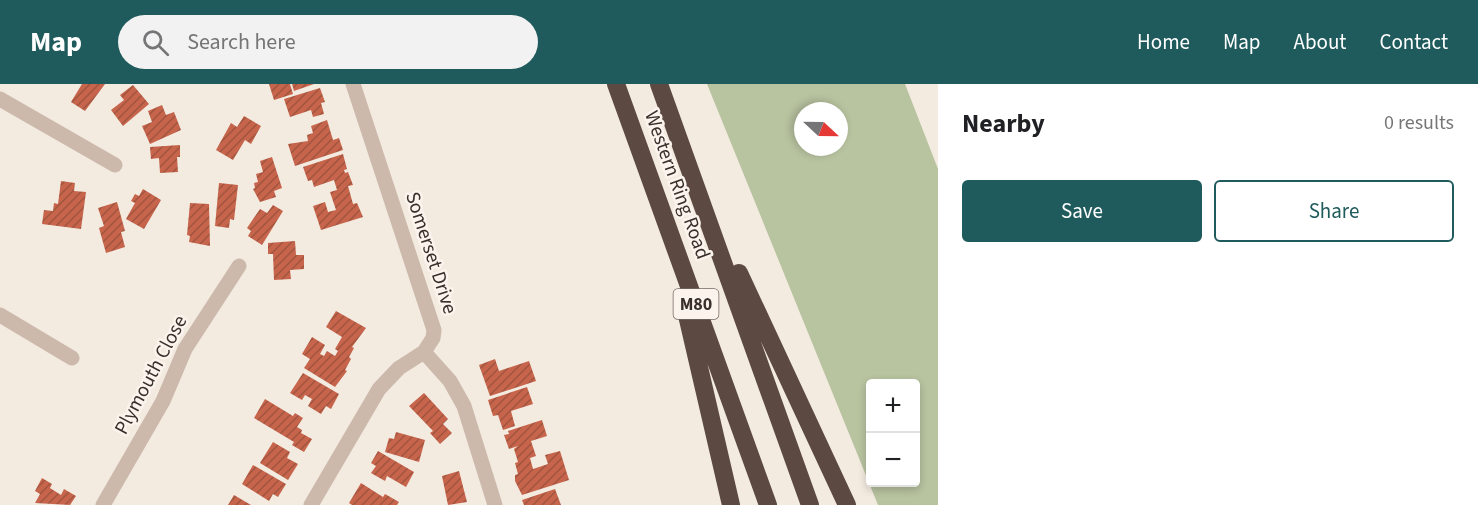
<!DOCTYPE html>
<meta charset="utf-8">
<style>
body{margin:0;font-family:"Source Sans 3",sans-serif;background:#f2f2f2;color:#202124}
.controls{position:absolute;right:18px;bottom:18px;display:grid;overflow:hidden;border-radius:6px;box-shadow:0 3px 9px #0003}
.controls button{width:54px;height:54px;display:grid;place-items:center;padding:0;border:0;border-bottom:2px solid #e0e0e0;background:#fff;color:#202124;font:30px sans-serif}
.compass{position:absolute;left:794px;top:18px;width:54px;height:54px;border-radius:50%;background:#fff;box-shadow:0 3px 9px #0003;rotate:112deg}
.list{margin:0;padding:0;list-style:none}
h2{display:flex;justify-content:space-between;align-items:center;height:78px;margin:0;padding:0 24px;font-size:26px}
h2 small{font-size:20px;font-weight:400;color:#757577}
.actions{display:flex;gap:12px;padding:18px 24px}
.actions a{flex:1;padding:14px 0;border:2px solid #1f5a5c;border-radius:6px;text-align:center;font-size:21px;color:#1f5a5c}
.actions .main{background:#1f5a5c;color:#fff}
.icon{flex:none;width:33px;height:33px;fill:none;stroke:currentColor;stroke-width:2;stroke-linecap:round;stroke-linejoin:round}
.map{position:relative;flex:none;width:938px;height:421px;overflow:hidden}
header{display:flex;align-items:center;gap:36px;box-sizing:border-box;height:84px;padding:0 30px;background:#1f5a5c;color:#fff}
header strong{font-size:28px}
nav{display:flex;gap:33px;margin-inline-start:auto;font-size:21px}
.search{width:420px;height:54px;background:#f2f2f2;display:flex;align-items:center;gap:15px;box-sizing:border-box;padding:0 21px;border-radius:33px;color:#757577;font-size:22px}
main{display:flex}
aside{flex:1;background:#fff}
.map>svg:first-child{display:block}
.grass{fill:#b8c3a0;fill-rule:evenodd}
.building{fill:url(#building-hatch)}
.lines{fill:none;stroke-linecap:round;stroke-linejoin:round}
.minor{stroke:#ccb9ac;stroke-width:15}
.highway{stroke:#5b4942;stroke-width:18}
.labels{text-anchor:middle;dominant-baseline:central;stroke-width:5;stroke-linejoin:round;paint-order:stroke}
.shield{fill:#fbf4ed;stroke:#746a65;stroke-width:1.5}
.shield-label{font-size:18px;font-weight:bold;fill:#3a2f2b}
.street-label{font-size:20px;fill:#3a2f2b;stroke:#fbf4ed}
</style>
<header>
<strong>Map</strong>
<div class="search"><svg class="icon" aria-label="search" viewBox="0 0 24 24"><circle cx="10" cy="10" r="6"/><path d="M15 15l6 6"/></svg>Search here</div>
<nav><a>Home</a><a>Map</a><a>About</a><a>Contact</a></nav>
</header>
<main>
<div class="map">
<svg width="938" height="421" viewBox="0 0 938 421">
<defs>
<pattern id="building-hatch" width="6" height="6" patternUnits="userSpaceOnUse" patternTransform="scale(1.5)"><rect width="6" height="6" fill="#c6654b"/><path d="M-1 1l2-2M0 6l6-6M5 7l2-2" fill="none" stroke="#a2543f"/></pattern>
</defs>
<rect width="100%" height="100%" fill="#f3eae0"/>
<path class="grass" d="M707,0H905L938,85V421H878ZM803,27H839V63H803ZM870,300H916V398H870Z"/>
<path class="building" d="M82,0H105L85,27L71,18Z
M269,0H290L293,10L274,16Z
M292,0H314L294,7Z
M133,1L149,20L123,42L111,26L124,16L120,11Z
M320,4L325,18L321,19L324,30L313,33L311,26L290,33L284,15Z
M162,21L166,31L174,28L181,46L150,60L142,42L152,38L148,27Z
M244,32L261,42L251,60L245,56L233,76L216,66L231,39L237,43Z
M327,36L333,56L339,54L343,66L295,82L288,60L308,57L307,51L313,49L311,42Z
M180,61V73H177L178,88L160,89L159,74L151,75L150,63Z
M343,70L347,85L344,86L345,89L348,88L353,101L348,102L353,120L357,119L363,133L321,146L313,122L325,118L328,128L336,126L330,108L337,106L334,96L314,103L312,96L308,97L303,83Z
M272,73L282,104L274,107L276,113L260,118L253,105L255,104L254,99L258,98L256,90L263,88L260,77Z
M61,97L75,99L74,107L86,108L81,145L42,140L44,126L53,127L54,119L58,120Z
M219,99L238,101L234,136L230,135L229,144L215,142Z
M143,105L161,116L144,145L126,135L135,119L131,117L135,110L139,112Z
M117,118L125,147L121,148L125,163L106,169L99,144L104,142L98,124Z
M190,119L209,120L210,162L189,158L190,152L187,151Z
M273,121L283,127L262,161L248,152L251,147L247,144L260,125L267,129Z
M295,157L296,171H304V185L290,186L291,195L274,196L273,170H268V159Z
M336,227L366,244L352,263L354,264L349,273L351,275L345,286L347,287L335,303L304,284L310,275L302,270L312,253L325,261L320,270L324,272L327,267L335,272L338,267L335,265L342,253L326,243Z
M495,275L499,287L529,277L536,297L490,312L479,281Z
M303,289L339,310L331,325L326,322L321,330L308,322L312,315L305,311L302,316L290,309Z
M527,303L533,320L511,327L515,342L503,346L498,331L493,332L488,316Z
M424,309L448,335L443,340L452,349L440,360L430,349L433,347L409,322Z
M265,315L293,332L295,329L303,334L297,343L302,346L301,349L312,355L304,368L292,361L294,358L254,334Z
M542,336L547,352L531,357L536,372L530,374L533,385L548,380L545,371L560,367L569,396L522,411L515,397V391L518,390L515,379L518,378L514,365L518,362L509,365L504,351L509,350L508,347Z
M396,348L425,356L419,378L385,368L389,354L394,355Z
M273,358L290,368L287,374L298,380L288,396L260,379Z
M378,367L414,388L406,403L387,392L385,397L371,389L376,382L371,379Z
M253,381L286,400L278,413L273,410L269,417L242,400Z
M459,387L467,418L448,421L442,392Z
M42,394L52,400L50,404L61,411L64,405L76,412L70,421L35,419L40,410L35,407Z
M361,399L383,413L385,410L399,418L397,421H352L349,419Z
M555,405L561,421H524L522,416Z
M234,411L251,421H228Z"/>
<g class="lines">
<path class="minor" d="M0,15L115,81
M0,231L72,274
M424,268L450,297L464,322L495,421
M103,421L163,317L185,265L239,182
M311,421L379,305L399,284L424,268L433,254L434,246L353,0"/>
<path class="highway" d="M616,0L768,421
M659,0L810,421
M739,189L847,421
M683,214L731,421"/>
</g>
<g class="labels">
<rect class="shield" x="673.5" y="205" width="45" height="30" rx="4.5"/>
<g class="shield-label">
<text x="696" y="220">M80</text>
</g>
<g class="street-label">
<text transform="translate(677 101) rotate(70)">Western Ring Road</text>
<text transform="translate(431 169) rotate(72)">Somerset Drive</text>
<text transform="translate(151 291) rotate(-62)">Plymouth Close</text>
</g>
</g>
</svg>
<div class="controls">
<button>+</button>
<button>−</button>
</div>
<svg class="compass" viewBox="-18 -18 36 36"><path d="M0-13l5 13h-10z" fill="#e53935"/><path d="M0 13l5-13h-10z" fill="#757577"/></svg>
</div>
<aside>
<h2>Nearby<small>0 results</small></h2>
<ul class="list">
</ul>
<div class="actions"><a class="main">Save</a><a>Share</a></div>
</aside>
</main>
